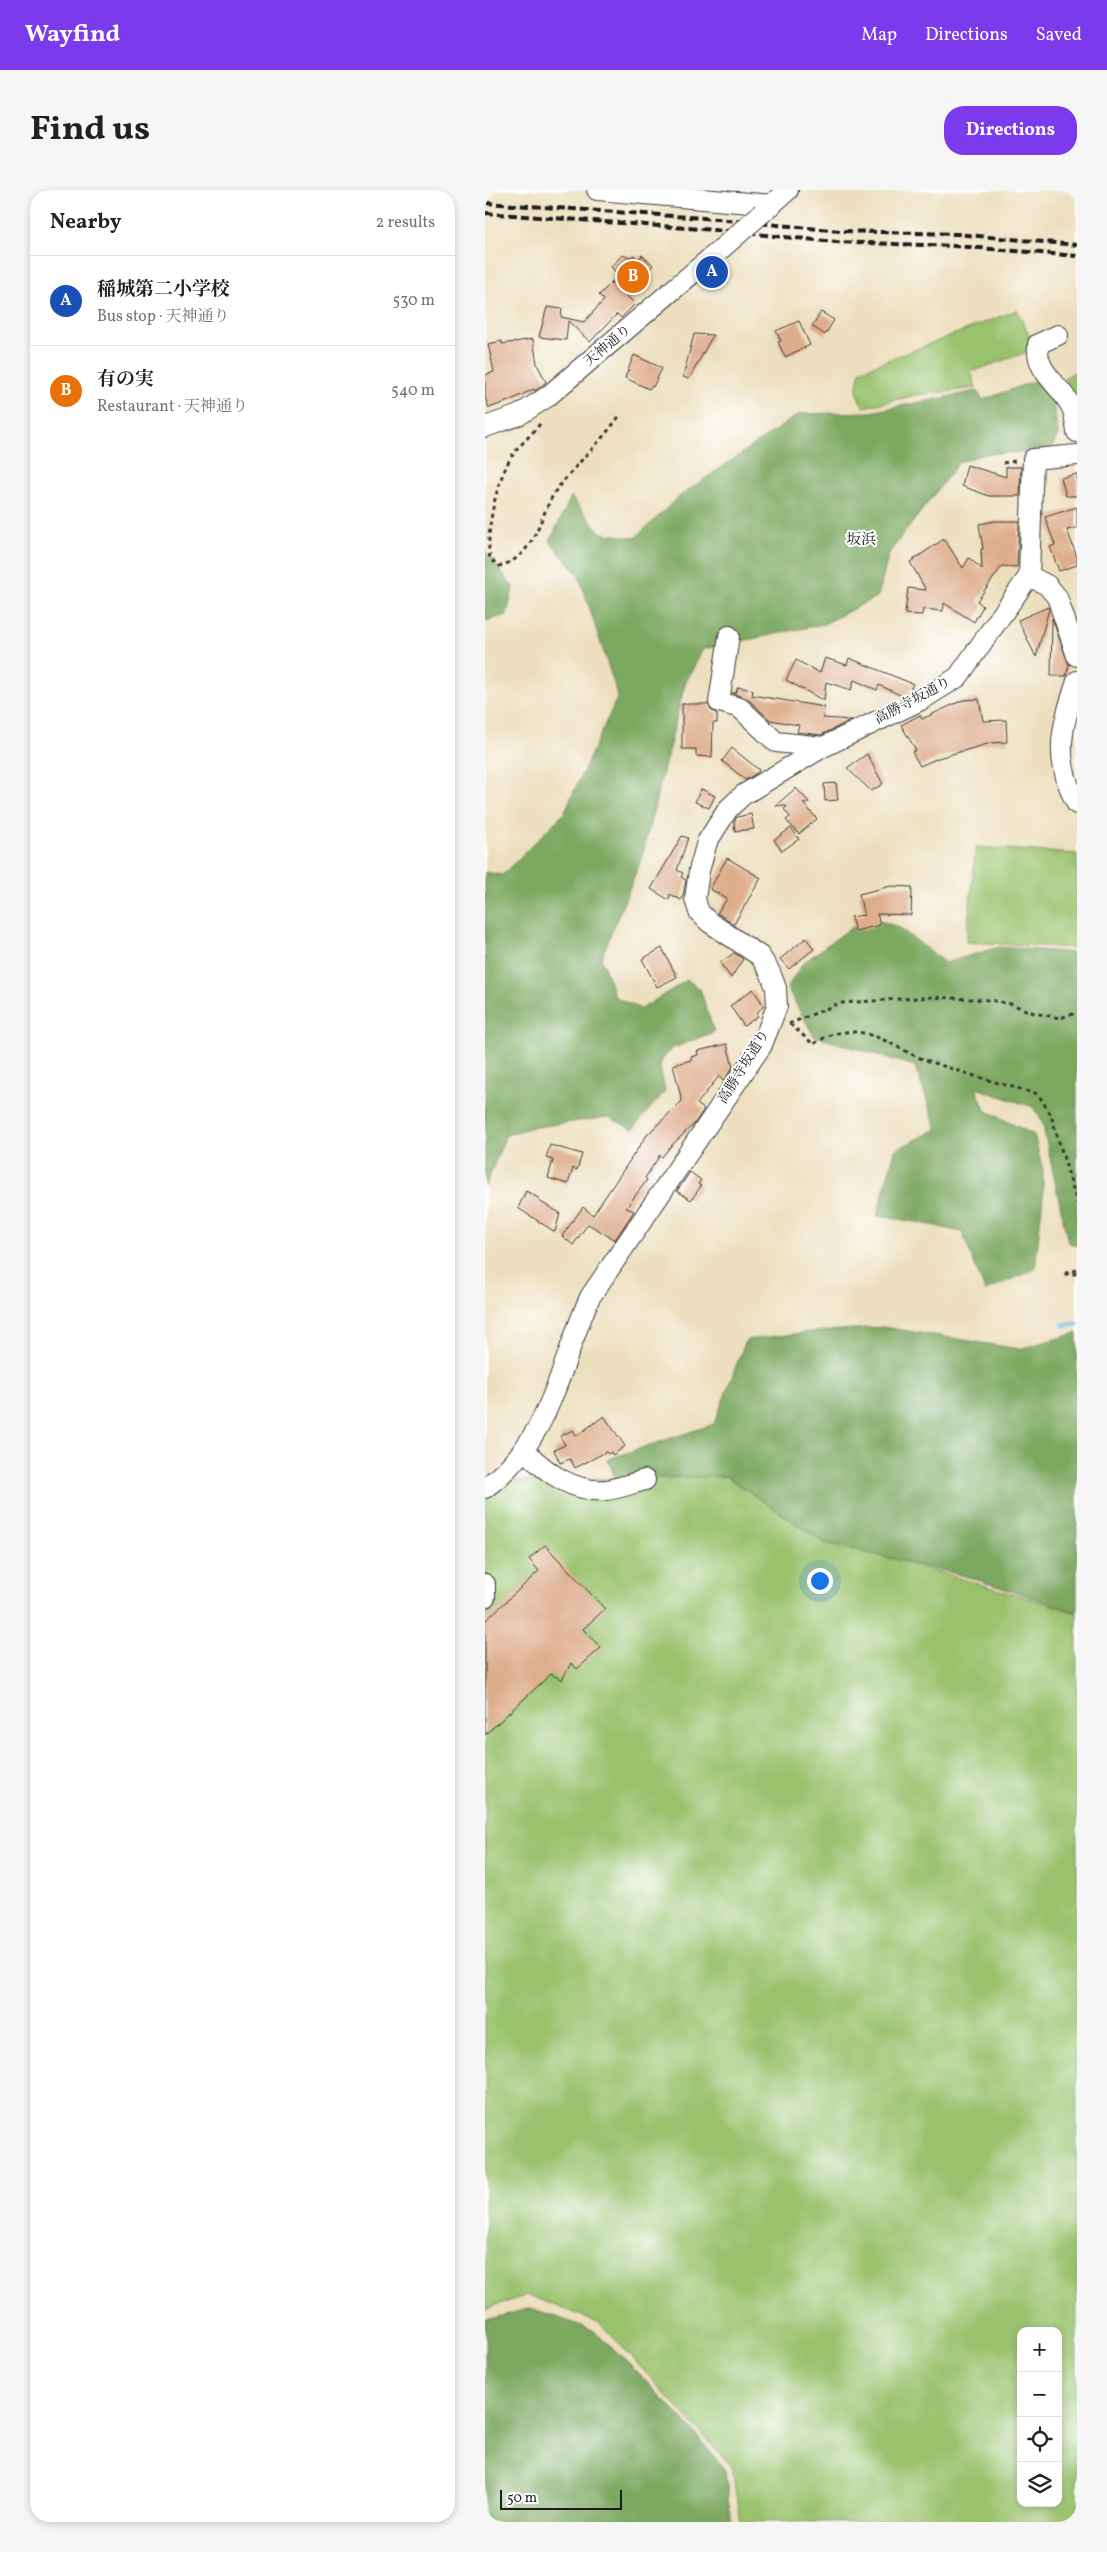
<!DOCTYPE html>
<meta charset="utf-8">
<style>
body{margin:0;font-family:Vollkorn,"Noto Serif JP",serif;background:#f6f6f6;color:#202124}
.controls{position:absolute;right:15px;bottom:15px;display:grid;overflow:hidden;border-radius:10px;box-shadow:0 2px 8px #0003}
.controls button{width:45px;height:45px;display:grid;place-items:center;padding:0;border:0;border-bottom:1px solid #e0e0e0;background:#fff;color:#202124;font:25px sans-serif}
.scale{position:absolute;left:15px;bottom:12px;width:122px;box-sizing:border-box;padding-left:5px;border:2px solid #1c1c1c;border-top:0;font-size:14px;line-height:18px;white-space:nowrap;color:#1c1c1c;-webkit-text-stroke:4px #fff;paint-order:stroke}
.you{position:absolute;left:334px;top:1390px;width:18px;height:18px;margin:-12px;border:4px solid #fff;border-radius:50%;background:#1a73e8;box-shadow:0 0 0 8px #1a73e833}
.badge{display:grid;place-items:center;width:32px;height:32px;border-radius:50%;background:#7c3aed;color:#fff;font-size:16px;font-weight:700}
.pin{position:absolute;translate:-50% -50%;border:2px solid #fff;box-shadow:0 1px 5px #0006}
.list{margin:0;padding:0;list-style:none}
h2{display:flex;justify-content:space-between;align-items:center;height:65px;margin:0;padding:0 20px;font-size:21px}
h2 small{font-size:16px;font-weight:400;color:#757577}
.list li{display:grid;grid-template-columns:32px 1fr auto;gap:15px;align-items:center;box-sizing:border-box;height:90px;padding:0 20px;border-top:1px solid #e0e0e0}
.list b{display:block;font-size:19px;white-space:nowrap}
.list p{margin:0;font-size:16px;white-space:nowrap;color:#757577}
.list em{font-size:16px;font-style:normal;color:#757577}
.icon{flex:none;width:28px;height:28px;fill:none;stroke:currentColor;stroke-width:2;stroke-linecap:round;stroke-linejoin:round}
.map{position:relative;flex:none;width:592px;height:2332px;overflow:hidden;border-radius:20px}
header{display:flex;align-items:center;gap:30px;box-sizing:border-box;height:70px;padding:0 25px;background:#7c3aed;color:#fff}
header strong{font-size:24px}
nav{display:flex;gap:28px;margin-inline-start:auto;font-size:18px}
.intro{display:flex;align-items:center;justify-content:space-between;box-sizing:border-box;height:120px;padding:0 30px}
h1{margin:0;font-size:35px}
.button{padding:12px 22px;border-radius:20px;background:#7c3aed;color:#fff;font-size:18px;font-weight:700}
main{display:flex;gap:30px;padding:0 30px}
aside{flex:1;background:#fff;border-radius:20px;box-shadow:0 2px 8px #0003}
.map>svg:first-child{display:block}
.green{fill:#9ac26d;stroke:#5b6f44;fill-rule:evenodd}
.forest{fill:#7ba860;stroke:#4c623e}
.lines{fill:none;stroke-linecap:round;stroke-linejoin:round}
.stream{stroke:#6ec0ea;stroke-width:5}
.building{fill:#dead8c}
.minor-casing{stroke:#3b3934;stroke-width:22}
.path{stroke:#3b3934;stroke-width:3;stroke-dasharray:4 4;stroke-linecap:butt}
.minor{stroke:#fff;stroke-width:20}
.rail{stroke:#1c1c1c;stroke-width:4;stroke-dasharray:8 4;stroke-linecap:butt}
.minor-bridge-casing{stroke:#3b3934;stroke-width:22;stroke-linecap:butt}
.minor-bridge{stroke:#fff;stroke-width:20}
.labels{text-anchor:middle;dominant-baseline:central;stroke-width:4;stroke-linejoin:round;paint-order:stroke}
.street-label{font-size:14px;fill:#1c1c1c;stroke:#fff}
.neighbourhood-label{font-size:15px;fill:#1c1c1c;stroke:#fff}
</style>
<header>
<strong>Wayfind</strong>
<nav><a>Map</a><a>Directions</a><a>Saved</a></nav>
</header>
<div class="intro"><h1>Find us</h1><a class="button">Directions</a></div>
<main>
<aside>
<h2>Nearby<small>2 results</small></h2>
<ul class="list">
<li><span class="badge" style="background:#1a4fb4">A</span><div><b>稲城第二小学校</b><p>Bus stop · 天神通り</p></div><em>530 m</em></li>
<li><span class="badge" style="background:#e8710a">B</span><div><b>有の実</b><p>Restaurant · 天神通り</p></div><em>540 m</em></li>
</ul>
</aside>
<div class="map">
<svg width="592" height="2332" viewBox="0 0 592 2332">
<rect width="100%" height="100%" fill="#fff"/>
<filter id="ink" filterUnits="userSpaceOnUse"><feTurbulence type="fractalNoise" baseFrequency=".02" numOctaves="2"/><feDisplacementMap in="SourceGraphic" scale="10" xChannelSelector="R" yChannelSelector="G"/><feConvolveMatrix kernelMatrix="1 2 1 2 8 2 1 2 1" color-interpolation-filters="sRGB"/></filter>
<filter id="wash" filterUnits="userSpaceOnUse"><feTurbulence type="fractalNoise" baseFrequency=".0096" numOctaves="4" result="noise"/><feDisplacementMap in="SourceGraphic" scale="20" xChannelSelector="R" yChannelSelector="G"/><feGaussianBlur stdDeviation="1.12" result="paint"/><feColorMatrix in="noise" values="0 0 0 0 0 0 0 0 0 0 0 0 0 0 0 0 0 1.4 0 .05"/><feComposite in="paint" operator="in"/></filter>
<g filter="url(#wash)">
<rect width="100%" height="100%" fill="#eddfbd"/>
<path class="green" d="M532,120L546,150L542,162L486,182L491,198L431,205L379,217C370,205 371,195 375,181Z
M592,181V214L579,188Z
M491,657L592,664V758L481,752Z
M241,1286L340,1353L389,1363L592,1423V2332H255L247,2277L115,2133L43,2105L0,2119V1310L25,1291ZM536,2141H573V2313H536Z"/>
<path class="forest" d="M549,191L566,199L573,244L566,260L499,264L474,272L404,363L393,406L339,434L218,459L200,494L156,670L116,768L130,807L156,819L202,790L215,799L229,842L186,859L174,874L180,901L148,939L123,927L44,938L21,945L0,997V682L17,685L79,623L133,506L94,386L65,351L86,307L116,343L150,348L195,306L314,224L385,222L492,201L498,210Z
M0,361L28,397L22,425L0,431Z
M382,726L415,738L460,773L514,757L592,763V1056L583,1052L557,931L548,917L491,898L500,920L549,945L558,980V1006L550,1079L500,1101L477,1042L432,1032L392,1026L410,960L452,939L430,876L329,846L302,798L318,773Z
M398,1137L534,1159L592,1143V1422L480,1386L340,1353L241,1286L130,1289L123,1269L229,1234L261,1150L326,1142Z
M46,2118L108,2140L151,2181L204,2236L240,2280L246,2332H0V2130Z"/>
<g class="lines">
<path class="stream" d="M579,1135L592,1134"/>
</g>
<g id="blocks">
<path class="building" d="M137,65L146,67L149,65L154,70L157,65L168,75L142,106L150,114L136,128L132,124L105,152L83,131L81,150L54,147L62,117L77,119L76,127L99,132L119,110L114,105L134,85L126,77Z
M336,122L349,130L340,145L327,136Z
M314,131L325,155L300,167L293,152L296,151L291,141Z
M209,144L228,145L204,189L198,187Z
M48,149L52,174L61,192L50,201L49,199L24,211L4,218L0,207V185L9,182L3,154L17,151V154Z
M149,165L177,178L168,197L166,196L164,199L140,188Z
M482,275L521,287V277H536L535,306H504L477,296Z
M592,284V306H581L576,288Z
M592,317V338L582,340L592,367V375L574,381L565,357L570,355L560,327Z
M510,331H534L532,377L517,376L492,411L498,416L489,432L459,413L458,421L438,419L437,425L420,424L423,398L441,400L425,372L459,349L478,378L484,368L497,379L496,359H498L494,334Z
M563,417L564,419L551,467L533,430Z
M567,428L584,475L581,486H566Z
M340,468L362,475L364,468L428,494L424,502L417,506L394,495L392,500L369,490L366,500L341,492L339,511L301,490L311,470L335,483Z
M253,497L268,500L267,505L339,517L338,528L367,530L336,545L312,542L314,535L285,530L263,509L247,503H251Z
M494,509L498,531L521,530L522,552L506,553L453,568L435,576L427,562L431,560L416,535L435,525L437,529L478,510Z
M197,514H223L226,520L232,524V533H228L227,567L211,566V559H197Z
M247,558L274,580L273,582L261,590L237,571Z
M382,564L398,594L386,601L362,578Z
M351,593L353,610L340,611L339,594Z
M311,598L324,612L318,613L332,629L314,644L301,630L305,627L299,619L302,617L299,615L290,616Z
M216,599L230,606L224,618L210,612Z
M266,624L269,639L250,641L249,632L252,627Z
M306,638L314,649L297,661L289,650Z
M197,646L203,648L192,680L198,683L196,687L201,690L198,706L196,710L185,704L184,710L166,699Z
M242,668L276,688L249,734L232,723L242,709L225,699Z
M406,696L427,697L426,725L392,724L395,735L370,741L366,727L379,725L374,704Z
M321,748L329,759L304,779L295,769Z
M177,758L192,787L172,797L157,769Z
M249,763L258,769L246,788L235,773Z
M268,799L279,816L271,823L273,826L259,836L245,816Z
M242,854L248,877L238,891L234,886L212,914L219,919L210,933L185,957L177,967L175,965L160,988L162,990L141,1018L149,1021L130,1050L103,1034L88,1055L77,1046L98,1017L108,1025L162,945L197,911L188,875L206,870V867L213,865L212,861Z
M65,955L97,964L92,980L88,978L83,994L63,988L68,970L61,968Z
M205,982L216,990L213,994L216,996L206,1010L192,1001Z
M41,1001L55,1009L54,1011L75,1023L70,1042L33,1018Z
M119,1226L140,1256L128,1265L126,1262L123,1264L121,1262L90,1278L85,1269L75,1273L69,1260L80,1255L75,1246L88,1240L91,1246Z
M60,1355L120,1419L98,1439L116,1458L92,1479L86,1473L77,1490L66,1484L0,1545V1431L54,1381L44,1369Z"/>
</g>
</g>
<g filter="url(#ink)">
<use href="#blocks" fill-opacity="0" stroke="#3b3934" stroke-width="1"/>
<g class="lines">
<defs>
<path id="minor" d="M112,0L287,15
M277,23L303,0
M573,145L553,154C550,184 576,194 587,218C590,225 591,235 592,242
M0,237L34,225L62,207L236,59
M544,386L562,395L572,407L592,466
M244,446L234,512L255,518L291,552L338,557
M592,491C577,537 567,568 592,614
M40,1261C62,1283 89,1303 122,1300C135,1298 148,1293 160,1290
M0,1298C67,1249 73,1178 105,1107L277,855L292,816L291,798L285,782L275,766L224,732L214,722L210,709L214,681L222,652L243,619L258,605L338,557L436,510L473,487L544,386L548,269L592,265
M0,1394V1407"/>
</defs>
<use href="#minor" class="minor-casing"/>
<path class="path" d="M55,234C47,244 37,253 29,263C12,286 0,342 5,369L15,376C54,365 53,322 75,295C94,271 117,251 135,225
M518,273L530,271
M304,834L355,813L448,807L505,810L526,814L549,823L575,828L592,823
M305,834L328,854C338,849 348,842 360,842C390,840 409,857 435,868C474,882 513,893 553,904L566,925L592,1013
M592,1080L578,1084H592"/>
<use href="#minor" class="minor"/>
<path class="rail" d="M0,13L232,29L355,41L471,44L592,55
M0,23L229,40L351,52L470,56L592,66"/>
<defs>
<path id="minor-bridge" d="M236,59L277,23"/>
</defs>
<use href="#minor-bridge" class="minor-bridge-casing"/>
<use href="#minor-bridge" class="minor-bridge"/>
</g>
</g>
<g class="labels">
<g class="street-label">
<text transform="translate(123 156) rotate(-40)">天神通り</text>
<text transform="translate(428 511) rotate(-28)">高勝寺坂通り</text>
<text transform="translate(259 877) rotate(-58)">高勝寺坂通り</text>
</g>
<g class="neighbourhood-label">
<text x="376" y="350">坂浜</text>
</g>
</g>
</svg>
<div class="controls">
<button>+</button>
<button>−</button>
<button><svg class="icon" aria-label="locate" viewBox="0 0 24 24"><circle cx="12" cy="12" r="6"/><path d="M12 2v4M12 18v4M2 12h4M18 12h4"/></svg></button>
<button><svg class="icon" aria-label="layers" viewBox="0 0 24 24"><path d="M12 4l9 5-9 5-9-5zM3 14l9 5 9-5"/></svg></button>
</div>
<div class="scale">50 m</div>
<div class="you"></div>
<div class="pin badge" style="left:227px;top:82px;background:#1a4fb4">A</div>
<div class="pin badge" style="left:148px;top:87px;background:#e8710a">B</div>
</div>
</main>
